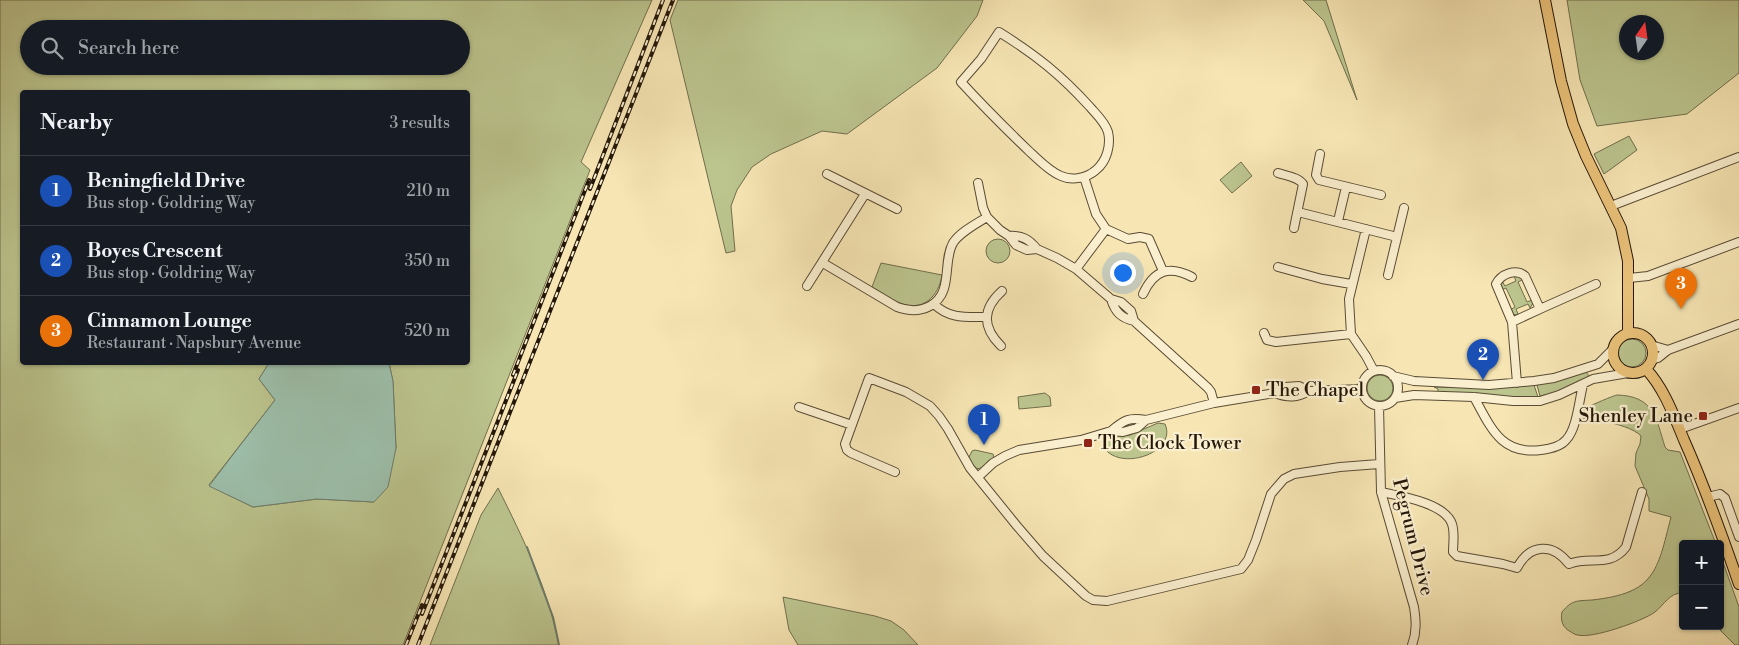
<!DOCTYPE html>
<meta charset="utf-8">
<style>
body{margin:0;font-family:"Libre Bodoni",serif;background:#242831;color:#f1f3f6}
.controls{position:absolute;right:15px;bottom:15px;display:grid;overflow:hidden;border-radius:5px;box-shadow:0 1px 4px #0004}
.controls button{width:45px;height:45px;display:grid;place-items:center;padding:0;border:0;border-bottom:1px solid #363941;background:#171b24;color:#f1f3f6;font:25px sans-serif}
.compass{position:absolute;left:1619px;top:15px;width:45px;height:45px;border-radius:50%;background:#171b24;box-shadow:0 1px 4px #0004;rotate:13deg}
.you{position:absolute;left:1122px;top:272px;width:18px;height:18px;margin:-12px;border:4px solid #fff;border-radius:50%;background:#1a73e8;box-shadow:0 0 0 8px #1a73e833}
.badge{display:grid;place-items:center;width:32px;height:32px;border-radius:50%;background:#c59692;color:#fff;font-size:16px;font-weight:700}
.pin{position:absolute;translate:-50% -41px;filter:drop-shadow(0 1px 2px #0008)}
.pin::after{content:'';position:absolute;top:26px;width:18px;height:15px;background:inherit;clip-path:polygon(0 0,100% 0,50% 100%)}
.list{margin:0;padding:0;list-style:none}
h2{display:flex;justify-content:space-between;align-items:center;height:65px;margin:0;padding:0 20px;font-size:21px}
h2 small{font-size:16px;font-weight:400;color:#9ea1a6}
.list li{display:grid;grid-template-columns:32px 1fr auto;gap:15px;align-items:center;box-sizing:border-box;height:70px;padding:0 20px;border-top:1px solid #363941}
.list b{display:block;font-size:19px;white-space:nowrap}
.list p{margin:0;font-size:16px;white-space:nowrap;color:#9ea1a6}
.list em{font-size:16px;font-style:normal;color:#9ea1a6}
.icon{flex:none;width:28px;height:28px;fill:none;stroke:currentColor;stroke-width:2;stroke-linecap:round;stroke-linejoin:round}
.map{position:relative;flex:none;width:1739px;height:645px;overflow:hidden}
.search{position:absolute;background:#171b24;box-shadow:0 1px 4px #0004;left:20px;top:20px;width:450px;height:55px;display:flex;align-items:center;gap:12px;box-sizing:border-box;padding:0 18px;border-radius:28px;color:#9ea1a6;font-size:19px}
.panel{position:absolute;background:#171b24;box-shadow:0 1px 4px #0004;left:20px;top:90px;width:450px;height:275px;border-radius:5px}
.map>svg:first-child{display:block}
.green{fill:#bcc58e;stroke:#706e4c;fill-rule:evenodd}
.water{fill:#9dc0ac;stroke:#6d7c6b}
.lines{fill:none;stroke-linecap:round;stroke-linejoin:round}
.stream{stroke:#6d7c6b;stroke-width:2}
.minor-casing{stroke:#594b34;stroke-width:10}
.major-casing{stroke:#241709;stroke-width:12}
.minor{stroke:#faefce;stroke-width:8}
.major{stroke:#ecc37a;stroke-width:10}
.rail-casing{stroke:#241709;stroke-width:4}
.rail{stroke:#faefce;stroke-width:2;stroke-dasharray:5.5;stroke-linecap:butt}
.poi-dot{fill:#8f2418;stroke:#faefce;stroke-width:2}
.labels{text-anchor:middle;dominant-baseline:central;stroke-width:4.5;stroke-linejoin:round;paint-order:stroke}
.poi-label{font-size:19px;fill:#241709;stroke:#faefce;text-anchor:start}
.street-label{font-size:19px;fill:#241709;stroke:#faefce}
</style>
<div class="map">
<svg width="1739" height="645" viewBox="0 0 1739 645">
<rect width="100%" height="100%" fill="#f7e6b4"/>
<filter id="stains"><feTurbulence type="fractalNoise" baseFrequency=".004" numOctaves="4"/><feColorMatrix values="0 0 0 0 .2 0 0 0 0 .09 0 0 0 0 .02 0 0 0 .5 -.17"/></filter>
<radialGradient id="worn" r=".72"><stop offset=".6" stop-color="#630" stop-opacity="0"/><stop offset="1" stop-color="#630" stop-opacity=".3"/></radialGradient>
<path class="green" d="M0,0H652L581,162L590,170L403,645H0ZM29,29H461V66H29ZM22,92H468V362L389,363L393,382L396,448L374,502L317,499L253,507L209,485L275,400L259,379L269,363L22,362Z
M678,0H983L977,16L937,68L847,134L822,131L771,154L752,167L737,190L731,206L735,251L726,253L670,20Z
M1303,0H1326L1357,100L1324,21Z
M1567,0H1739V73L1687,114L1597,126L1580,80ZM1656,22V52H1626V22Z
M1629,136L1637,150L1604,174L1594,154Z
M1241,162L1252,176L1232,193L1220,180Z
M986 251a12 12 0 1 1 24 0a12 12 0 1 1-24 0Z
M881,263L942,275C939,296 922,313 900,303C890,299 881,292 872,287Z
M1515,275L1524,279L1518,282L1527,302L1532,300L1533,303L1530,308L1528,304L1516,309L1518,314L1515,315L1510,310L1515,307L1506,288L1501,290L1500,285L1502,281L1505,286L1516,281L1514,276Z
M1618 353a14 14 0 1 1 28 0a14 14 0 1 1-28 0Z
M1585,371L1590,377L1555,393L1540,396L1537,385Z
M1367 388a13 13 0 1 1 26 0a13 13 0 1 1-26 0Z
M1534,385L1538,397L1526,398L1438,392V389L1434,387L1497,388Z
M1045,393L1050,397L1051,406L1019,409L1018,397Z
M1617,395C1654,396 1656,418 1665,447L1668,450L1680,452L1716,544H1683V593C1670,592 1664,605 1655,612C1643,621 1592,639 1578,635C1575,635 1573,633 1571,632C1563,628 1560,621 1562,612C1572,600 1576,601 1592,600C1655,593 1657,572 1671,517L1649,511V499L1635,466L1636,453L1640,444L1641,436C1635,429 1615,423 1605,422C1596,420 1589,421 1581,417C1582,414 1582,411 1584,409C1587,407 1612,396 1617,395Z
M1158,423L1165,424C1178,453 1118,473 1103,446L1107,439L1115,436L1130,435Z
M975,450L993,454L994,458C984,468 974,476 969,457L972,451Z
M498,488C523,538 548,589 559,645H430L481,515Z
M1720,554L1739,607V645H1735L1716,626H1720Z
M783,597L875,616L891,621L904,630L918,645H798L789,630Z"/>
<path class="water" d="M269,363H389L393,381L396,448L388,487L374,502L317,499L253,507L209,486L275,400L259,379Z"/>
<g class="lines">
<path class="stream" d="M527,547L553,617L559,645"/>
<defs>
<path id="minor" d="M999,32C1036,55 1061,75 1090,107C1096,114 1105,122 1108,132C1111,145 1107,161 1096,170C1087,178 1072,181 1061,176C1049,171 1040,161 1031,153C1007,130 983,106 961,82L981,59Z
M1320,154L1316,175L1319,180L1381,195
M1278,173C1287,176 1298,177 1303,184L1294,228
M827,174L897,209
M978,183L983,208L987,217L1000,230L1009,236L1016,245L1027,250L1037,249L1057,258L1076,269L1111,299L1121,302L1131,311L1134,321L1208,388L1211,392L1214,403
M1611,206L1739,157
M1298,212L1397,237
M1338,221L1346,187
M1106,229L1128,239L1140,237L1149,239L1163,271
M1366,229L1349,299L1351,334L1366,356L1374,371
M1009,236C1022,235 1029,239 1037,249
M823,263L897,307C908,311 919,312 930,306C954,293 942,262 953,243C960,232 976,224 987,217
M1278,267L1322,279L1351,284
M1076,269L1106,229L1096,214L1084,177
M1388,275L1404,208
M1629,278L1648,276L1739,242
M807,286L865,194
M1143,294C1154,270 1169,265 1192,277
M1111,299C1115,312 1121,318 1134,321
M934,304C949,319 966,317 986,317
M1540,309L1596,284
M1512,322L1540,309L1525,276C1516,268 1501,274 1496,284L1512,322L1517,383
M1264,333L1267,340L1276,342L1351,334
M1651,345L1668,350
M1001,346C982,327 982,309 1002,291
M1651,360L1658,358L1668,350L1739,324
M1362 388a18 18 0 1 1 36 0a18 18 0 1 1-36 0Z
M1393,376L1414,381L1489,385L1534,381L1554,378L1598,364L1613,349
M1275,393C1288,398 1297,398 1309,391
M1474,397C1491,428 1501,455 1541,450C1549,449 1561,446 1566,440C1577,429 1579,400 1583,385
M1395,398L1414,395L1474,397L1513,401H1540L1559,395L1593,379L1628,373
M1379,406L1381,492L1414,607C1416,620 1417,632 1412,645
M799,407L852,425
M1680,429L1739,408
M1111,431C1124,420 1129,417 1146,420
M895,472L851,453L847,450L845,444L869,378L906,392L930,406L939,416L948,429L970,468L1017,526L1043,556L1086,596L1093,600L1107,601L1241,569L1248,560L1256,540L1271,494L1284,479L1294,474L1340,467L1379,464
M978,477L993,463L1005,456L1019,450L1081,440L1111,431L1123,432L1137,428L1146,420L1214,403L1275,393L1285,387L1299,386L1309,391L1362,389
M1381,492C1400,496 1445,503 1452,524C1455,533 1453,543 1453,552L1457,556L1503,564L1517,568C1530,543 1553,543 1569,564C1590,555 1609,569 1626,547L1642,492
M1708,497L1720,494L1725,498L1739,537"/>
<path id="major" d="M1545,0L1561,81L1573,124L1586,156L1621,228L1628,261V333
M1613 353a20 20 0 1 1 40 0a20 20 0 1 1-40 0Z
M1646,369C1664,388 1674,416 1684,440C1705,487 1722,535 1739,584"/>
</defs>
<use href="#minor" class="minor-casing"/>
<use href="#major" class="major-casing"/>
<use href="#minor" class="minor"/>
<use href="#major" class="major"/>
<defs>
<path id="rail" d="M590,189L663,0
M513,375L589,180
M422,614L518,370
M406,645L422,605
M418,645L673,0"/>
</defs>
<use href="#rail" class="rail-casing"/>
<use href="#rail" class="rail"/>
</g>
<g class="poi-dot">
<rect x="1251" y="385" width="10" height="10" rx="2.5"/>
<rect x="1698" y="411" width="10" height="10" rx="2.5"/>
<rect x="1083" y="438" width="10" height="10" rx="2.5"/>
</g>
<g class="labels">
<g class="poi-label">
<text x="1266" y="390">The Chapel</text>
<text x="1693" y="416" text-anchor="end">Shenley Lane</text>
<text x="1098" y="443">The Clock Tower</text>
</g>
<g class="street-label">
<text transform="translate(1413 537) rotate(76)">Pegrum Drive</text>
</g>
</g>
<rect width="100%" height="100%" filter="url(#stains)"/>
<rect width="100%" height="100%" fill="url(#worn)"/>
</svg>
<div class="controls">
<button>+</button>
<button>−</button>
</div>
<svg class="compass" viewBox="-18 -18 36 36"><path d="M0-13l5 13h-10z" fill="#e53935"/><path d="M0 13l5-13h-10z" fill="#9ea1a6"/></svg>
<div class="you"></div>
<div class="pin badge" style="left:984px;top:445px;background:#1a4fb4">1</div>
<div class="pin badge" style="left:1483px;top:380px;background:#1a4fb4">2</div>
<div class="pin badge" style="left:1681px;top:309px;background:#e8710a">3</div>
<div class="search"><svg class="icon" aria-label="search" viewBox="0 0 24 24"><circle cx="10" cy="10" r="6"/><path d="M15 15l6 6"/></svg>Search here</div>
<section class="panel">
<h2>Nearby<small>3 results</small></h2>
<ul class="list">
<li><span class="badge" style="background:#1a4fb4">1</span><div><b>Beningfield Drive</b><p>Bus stop · Goldring Way</p></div><em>210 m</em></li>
<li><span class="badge" style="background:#1a4fb4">2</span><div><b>Boyes Crescent</b><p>Bus stop · Goldring Way</p></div><em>350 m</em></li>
<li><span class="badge" style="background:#e8710a">3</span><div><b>Cinnamon Lounge</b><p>Restaurant · Napsbury Avenue</p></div><em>520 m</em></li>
</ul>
</section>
</div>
